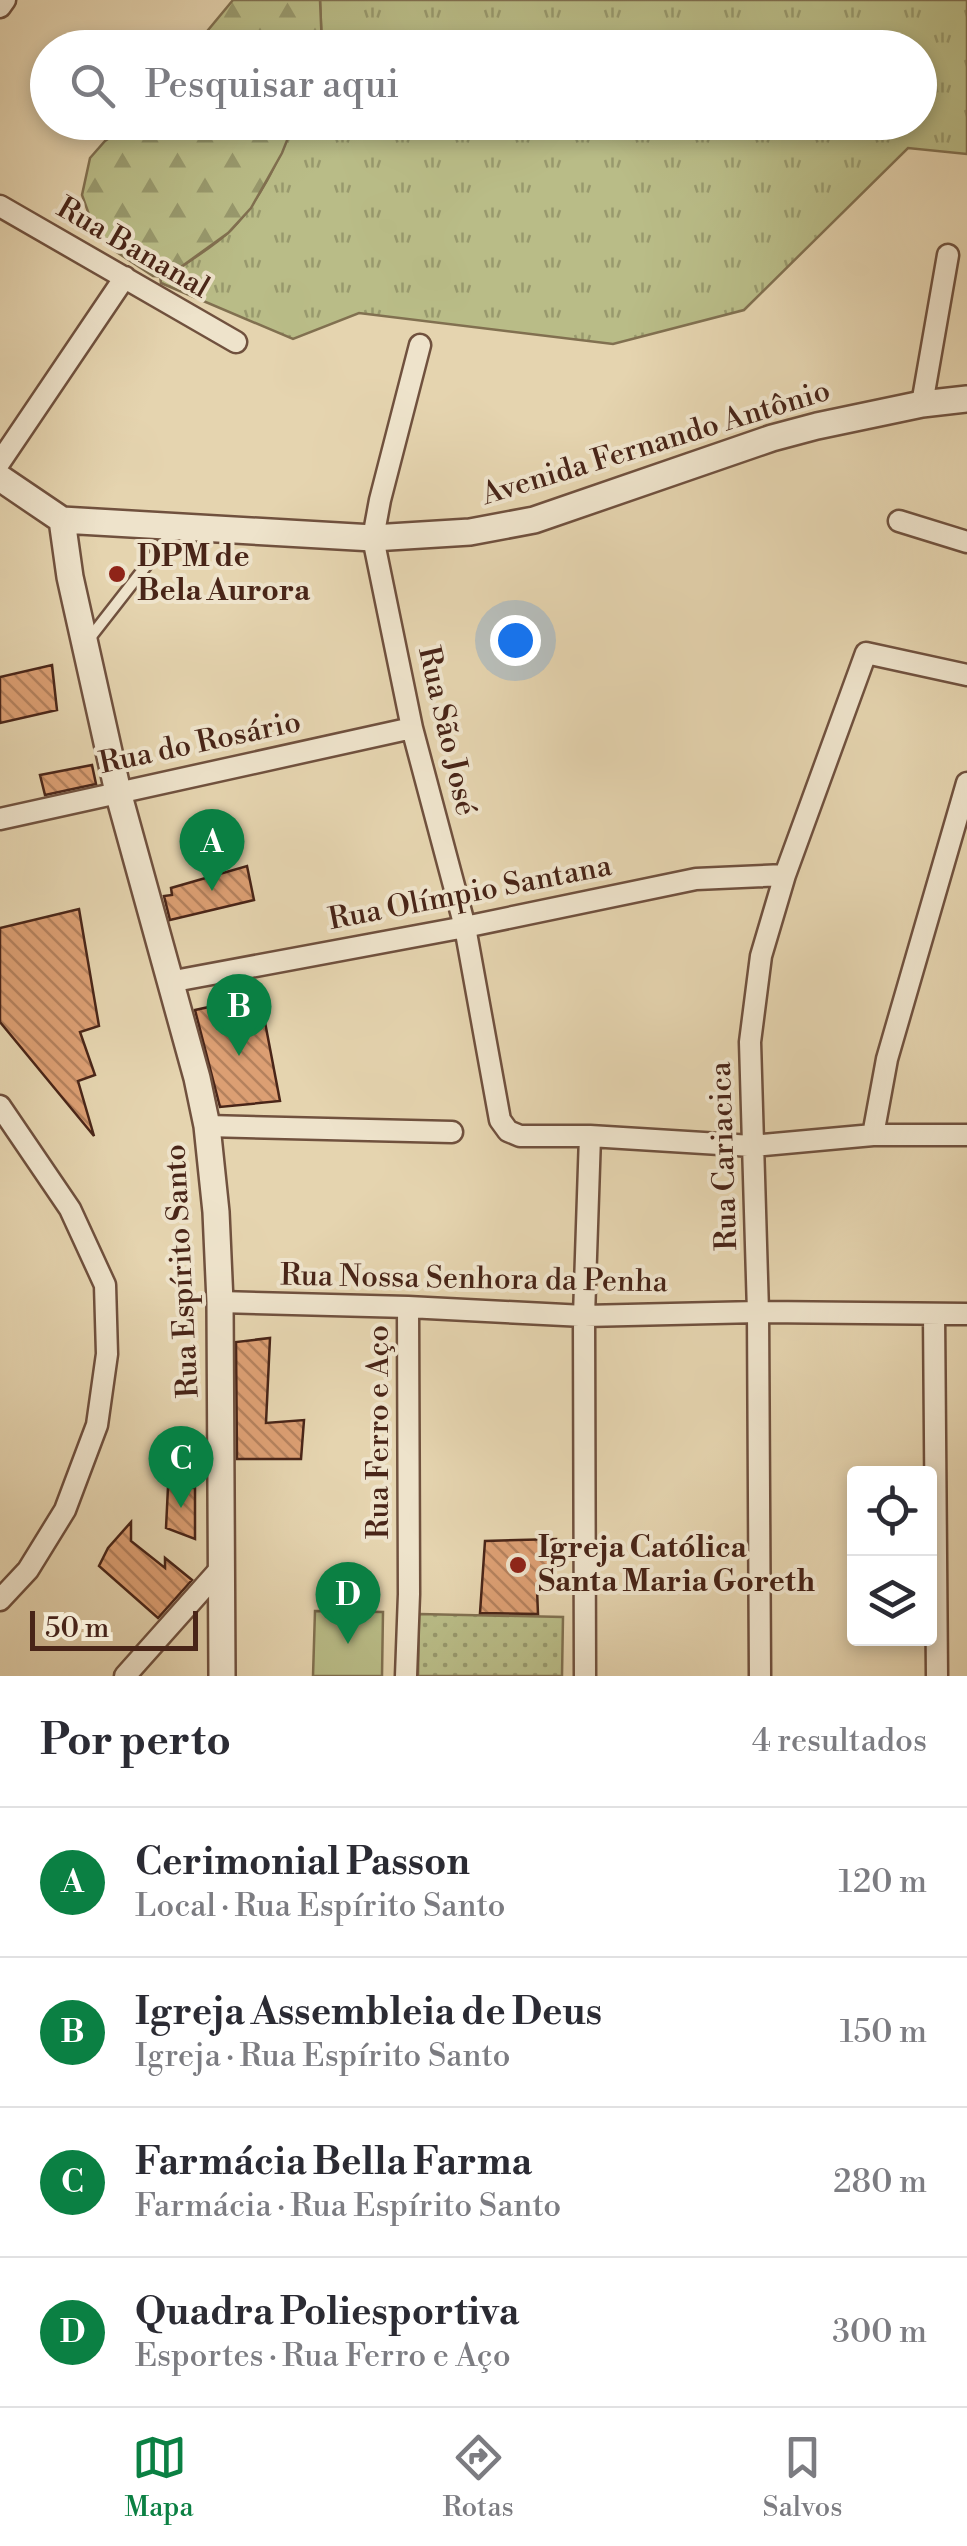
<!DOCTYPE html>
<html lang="pt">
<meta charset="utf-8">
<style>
body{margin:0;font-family:"Libre Bodoni",serif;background:#f2f2f3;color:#2b2b33}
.controls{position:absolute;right:30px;bottom:30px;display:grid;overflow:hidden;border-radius:10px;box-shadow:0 5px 15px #0003}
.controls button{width:90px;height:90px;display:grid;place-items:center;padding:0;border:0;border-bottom:2px solid #e1e1e2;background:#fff;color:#2b2b33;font:50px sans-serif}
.scale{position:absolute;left:30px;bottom:25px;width:168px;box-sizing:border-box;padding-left:10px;border:5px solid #492518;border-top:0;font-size:28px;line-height:35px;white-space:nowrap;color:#492518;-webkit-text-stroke:8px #eee3cb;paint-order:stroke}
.you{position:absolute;left:515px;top:640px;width:35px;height:35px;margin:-25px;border:8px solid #fff;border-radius:50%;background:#1a73e8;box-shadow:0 0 0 15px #1a73e833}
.badge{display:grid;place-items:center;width:65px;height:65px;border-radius:50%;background:#0b8043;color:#fff;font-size:32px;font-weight:700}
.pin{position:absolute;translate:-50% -82px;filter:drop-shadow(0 2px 5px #0008)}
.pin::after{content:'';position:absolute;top:52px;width:35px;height:30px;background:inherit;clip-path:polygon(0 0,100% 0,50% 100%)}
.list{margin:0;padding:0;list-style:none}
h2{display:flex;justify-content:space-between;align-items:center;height:130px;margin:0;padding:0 40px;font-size:42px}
h2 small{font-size:32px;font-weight:400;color:#7c7c81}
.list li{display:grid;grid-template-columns:65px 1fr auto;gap:30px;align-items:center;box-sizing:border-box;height:150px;padding:0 40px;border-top:2px solid #e1e1e2}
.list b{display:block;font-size:38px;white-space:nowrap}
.list p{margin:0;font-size:32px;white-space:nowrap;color:#7c7c81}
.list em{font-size:32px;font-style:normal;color:#7c7c81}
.icon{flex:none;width:55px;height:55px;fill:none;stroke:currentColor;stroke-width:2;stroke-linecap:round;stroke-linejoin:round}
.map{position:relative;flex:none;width:967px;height:1676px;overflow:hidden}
.search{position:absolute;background:#fff;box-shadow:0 5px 15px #0003;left:30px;right:30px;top:30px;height:110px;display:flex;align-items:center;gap:25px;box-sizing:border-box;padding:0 35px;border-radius:55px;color:#7c7c81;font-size:38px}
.sheet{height:730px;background:#fff}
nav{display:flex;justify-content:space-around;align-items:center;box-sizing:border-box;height:140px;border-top:2px solid #e1e1e2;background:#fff;font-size:28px;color:#7c7c81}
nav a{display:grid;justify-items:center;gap:5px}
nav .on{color:#0b8043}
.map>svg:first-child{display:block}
.grass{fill:url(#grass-tufts);stroke:#817050;stroke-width:2.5}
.forest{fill:url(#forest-firs);stroke:#817050;stroke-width:2.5}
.park{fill:url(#park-dots);stroke:#817050;stroke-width:2.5}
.pitch{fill:#b9bc87;stroke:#817050;stroke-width:2.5}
.building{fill:url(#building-back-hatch);stroke:#492518;stroke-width:2.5}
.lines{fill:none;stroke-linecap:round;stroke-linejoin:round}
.service-casing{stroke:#70513e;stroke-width:15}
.minor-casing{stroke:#70513e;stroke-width:25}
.tertiary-casing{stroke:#70513e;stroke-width:30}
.service{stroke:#eee3cb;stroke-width:10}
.minor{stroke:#eee3cb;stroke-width:20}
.tertiary{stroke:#eee3cb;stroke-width:25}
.poi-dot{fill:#8f2418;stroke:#eee3cb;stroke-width:4}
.labels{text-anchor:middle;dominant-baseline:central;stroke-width:8;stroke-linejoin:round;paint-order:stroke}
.street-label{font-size:30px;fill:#492518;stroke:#eee3cb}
.poi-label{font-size:30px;font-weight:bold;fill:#492518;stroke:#eee3cb;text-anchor:start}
</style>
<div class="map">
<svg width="967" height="1676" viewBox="0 0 967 1676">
<defs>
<pattern id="grass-tufts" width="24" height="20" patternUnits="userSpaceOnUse" patternTransform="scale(2.5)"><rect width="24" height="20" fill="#b9bc87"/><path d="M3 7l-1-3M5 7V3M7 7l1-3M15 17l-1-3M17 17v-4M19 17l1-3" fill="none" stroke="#98996d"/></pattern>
<pattern id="forest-firs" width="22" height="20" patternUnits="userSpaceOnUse" patternTransform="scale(2.5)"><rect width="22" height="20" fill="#b9bc87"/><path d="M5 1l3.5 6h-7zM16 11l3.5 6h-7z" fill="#98996d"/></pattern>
<pattern id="park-dots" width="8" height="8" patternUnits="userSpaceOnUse" patternTransform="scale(2.5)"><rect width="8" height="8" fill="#b9bc87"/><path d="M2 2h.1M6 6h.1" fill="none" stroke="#98996d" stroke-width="1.8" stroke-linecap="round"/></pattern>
<pattern id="building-back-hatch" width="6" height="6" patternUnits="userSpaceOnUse" patternTransform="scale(2.5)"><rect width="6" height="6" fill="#dc9f73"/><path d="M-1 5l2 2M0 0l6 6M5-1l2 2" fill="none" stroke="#b4815d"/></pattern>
</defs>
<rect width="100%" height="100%" fill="#e5d4af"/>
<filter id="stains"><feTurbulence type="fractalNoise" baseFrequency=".002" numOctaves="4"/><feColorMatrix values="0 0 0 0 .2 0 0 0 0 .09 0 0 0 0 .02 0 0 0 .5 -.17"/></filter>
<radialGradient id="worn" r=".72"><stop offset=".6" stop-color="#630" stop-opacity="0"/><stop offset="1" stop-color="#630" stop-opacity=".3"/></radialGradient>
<path class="grass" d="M320,0H967V154L908,148L744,310L613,344L359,313L293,339L161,283L160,276H167C188,262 212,248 231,230C260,201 278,161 294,123L920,122V48L322,47Z"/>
<path class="forest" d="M233,0H320L322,47H194Z
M133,122H294V123L282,153L251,208L228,233L167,277L153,276L112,249L92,223L82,195L90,158L105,141Z"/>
<path class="park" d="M419,1614L563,1617L562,1676H418Z"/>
<path class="pitch" d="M315,1611L383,1612L382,1676H313Z"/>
<path class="building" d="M52,665L57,710L0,723V677Z
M92,765L96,784L45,795L40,775Z
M247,866L254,900L170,920L164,896L172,895L171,888Z
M79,909L99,1026L80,1032L95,1075L78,1081L94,1136L0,1022V928Z
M260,996L280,1101L220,1107L195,1010Z
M270,1338L266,1423L304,1420L301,1459H237L236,1342Z
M168,1487L195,1488V1539L166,1528Z
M131,1522V1541L165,1568V1558L192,1580L158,1618L99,1566L108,1548Z
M556,1539L551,1589H537L538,1614L480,1613L485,1541Z"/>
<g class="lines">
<defs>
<path id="service" d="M89,639L174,530"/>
<path id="minor" d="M0,7L5,0
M0,206L236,342
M420,345L380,500L373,538L412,728L465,927L500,1120L508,1131L520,1136H590L752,1146L873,1135H967
M922,404L948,255
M0,462L125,277
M899,521L967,542
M0,819L412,728
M169,982L465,927L696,879L785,875
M0,1106L70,1209L105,1285L107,1354L97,1425L65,1510L28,1570L0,1600
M207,1126L452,1132
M873,1135L887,1059L967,783
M220,1302L408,1307L584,1316L758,1312L967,1314
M934,1314L937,1676
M125,1676L222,1567
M406,1676L409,1594L408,1307
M585,1676L584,1316L590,1136
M760,1676L758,1312L750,1042L761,956L785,875L866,653L967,675"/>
<path id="tertiary" d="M0,478L62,520
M62,520L70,577L118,792L197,1078L207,1126L216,1212L220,1302L222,1676
M62,520L373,538L470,532L534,520L772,438L817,426L922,404L967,399"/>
</defs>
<use href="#service" class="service-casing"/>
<use href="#minor" class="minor-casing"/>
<use href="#tertiary" class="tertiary-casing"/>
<use href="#service" class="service"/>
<use href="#minor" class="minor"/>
<use href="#tertiary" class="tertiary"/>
</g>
<g class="poi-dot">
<circle cx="117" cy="574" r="10"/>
<circle cx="518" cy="1565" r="10"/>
</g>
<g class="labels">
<g class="street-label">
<text transform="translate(133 248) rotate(30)">Rua Bananal</text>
<text transform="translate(656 443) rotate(-17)">Avenida Fernando Antônio</text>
<text transform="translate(447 731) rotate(77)">Rua São José</text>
<text transform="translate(200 743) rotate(-12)">Rua do Rosário</text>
<text transform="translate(470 893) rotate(-11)">Rua Olímpio Santana</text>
<text transform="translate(724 1156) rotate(-92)">Rua Cariacica</text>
<text transform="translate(182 1271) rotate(-93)">Rua Espírito Santo</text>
<text transform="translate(474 1279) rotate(1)">Rua Nossa Senhora da Penha</text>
<text transform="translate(379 1432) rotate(-90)">Rua Ferro e Aço</text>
</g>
<g class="poi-label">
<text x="137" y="557">DPM de<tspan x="137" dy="34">Bela Aurora</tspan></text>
<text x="538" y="1548">Igreja Católica<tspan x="538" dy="34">Santa Maria Goreth</tspan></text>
</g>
</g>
<rect width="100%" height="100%" filter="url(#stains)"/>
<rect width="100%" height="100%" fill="url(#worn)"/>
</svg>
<div class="controls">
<button><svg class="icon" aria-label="locate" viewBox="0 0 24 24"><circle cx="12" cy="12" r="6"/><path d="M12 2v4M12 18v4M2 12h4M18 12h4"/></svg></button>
<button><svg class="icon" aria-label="layers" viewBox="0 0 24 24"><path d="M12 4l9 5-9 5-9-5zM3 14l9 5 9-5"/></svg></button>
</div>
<div class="scale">50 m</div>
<div class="you"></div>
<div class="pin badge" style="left:212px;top:891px">A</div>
<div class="pin badge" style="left:239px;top:1056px">B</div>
<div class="pin badge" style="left:181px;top:1508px">C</div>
<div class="pin badge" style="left:348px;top:1644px">D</div>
<div class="search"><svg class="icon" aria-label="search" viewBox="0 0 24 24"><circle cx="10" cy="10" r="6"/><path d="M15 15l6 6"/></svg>Pesquisar aqui</div>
</div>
<section class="sheet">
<h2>Por perto<small>4 resultados</small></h2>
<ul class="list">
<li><span class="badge">A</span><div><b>Cerimonial Passon</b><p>Local · Rua Espírito Santo</p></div><em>120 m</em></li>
<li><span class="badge">B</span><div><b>Igreja Assembleia de Deus</b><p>Igreja · Rua Espírito Santo</p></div><em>150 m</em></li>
<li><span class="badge">C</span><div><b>Farmácia Bella Farma</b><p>Farmácia · Rua Espírito Santo</p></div><em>280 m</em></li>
<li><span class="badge">D</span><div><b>Quadra Poliesportiva</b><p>Esportes · Rua Ferro e Aço</p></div><em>300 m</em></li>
</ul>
</section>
<nav>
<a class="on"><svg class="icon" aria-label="map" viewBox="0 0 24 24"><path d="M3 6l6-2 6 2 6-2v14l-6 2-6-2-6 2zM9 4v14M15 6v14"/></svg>Mapa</a>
<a><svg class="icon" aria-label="directions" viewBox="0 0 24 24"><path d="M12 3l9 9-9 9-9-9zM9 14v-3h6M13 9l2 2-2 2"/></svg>Rotas</a>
<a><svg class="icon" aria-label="saved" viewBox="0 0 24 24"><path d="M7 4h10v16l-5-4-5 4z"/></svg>Salvos</a>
</nav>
